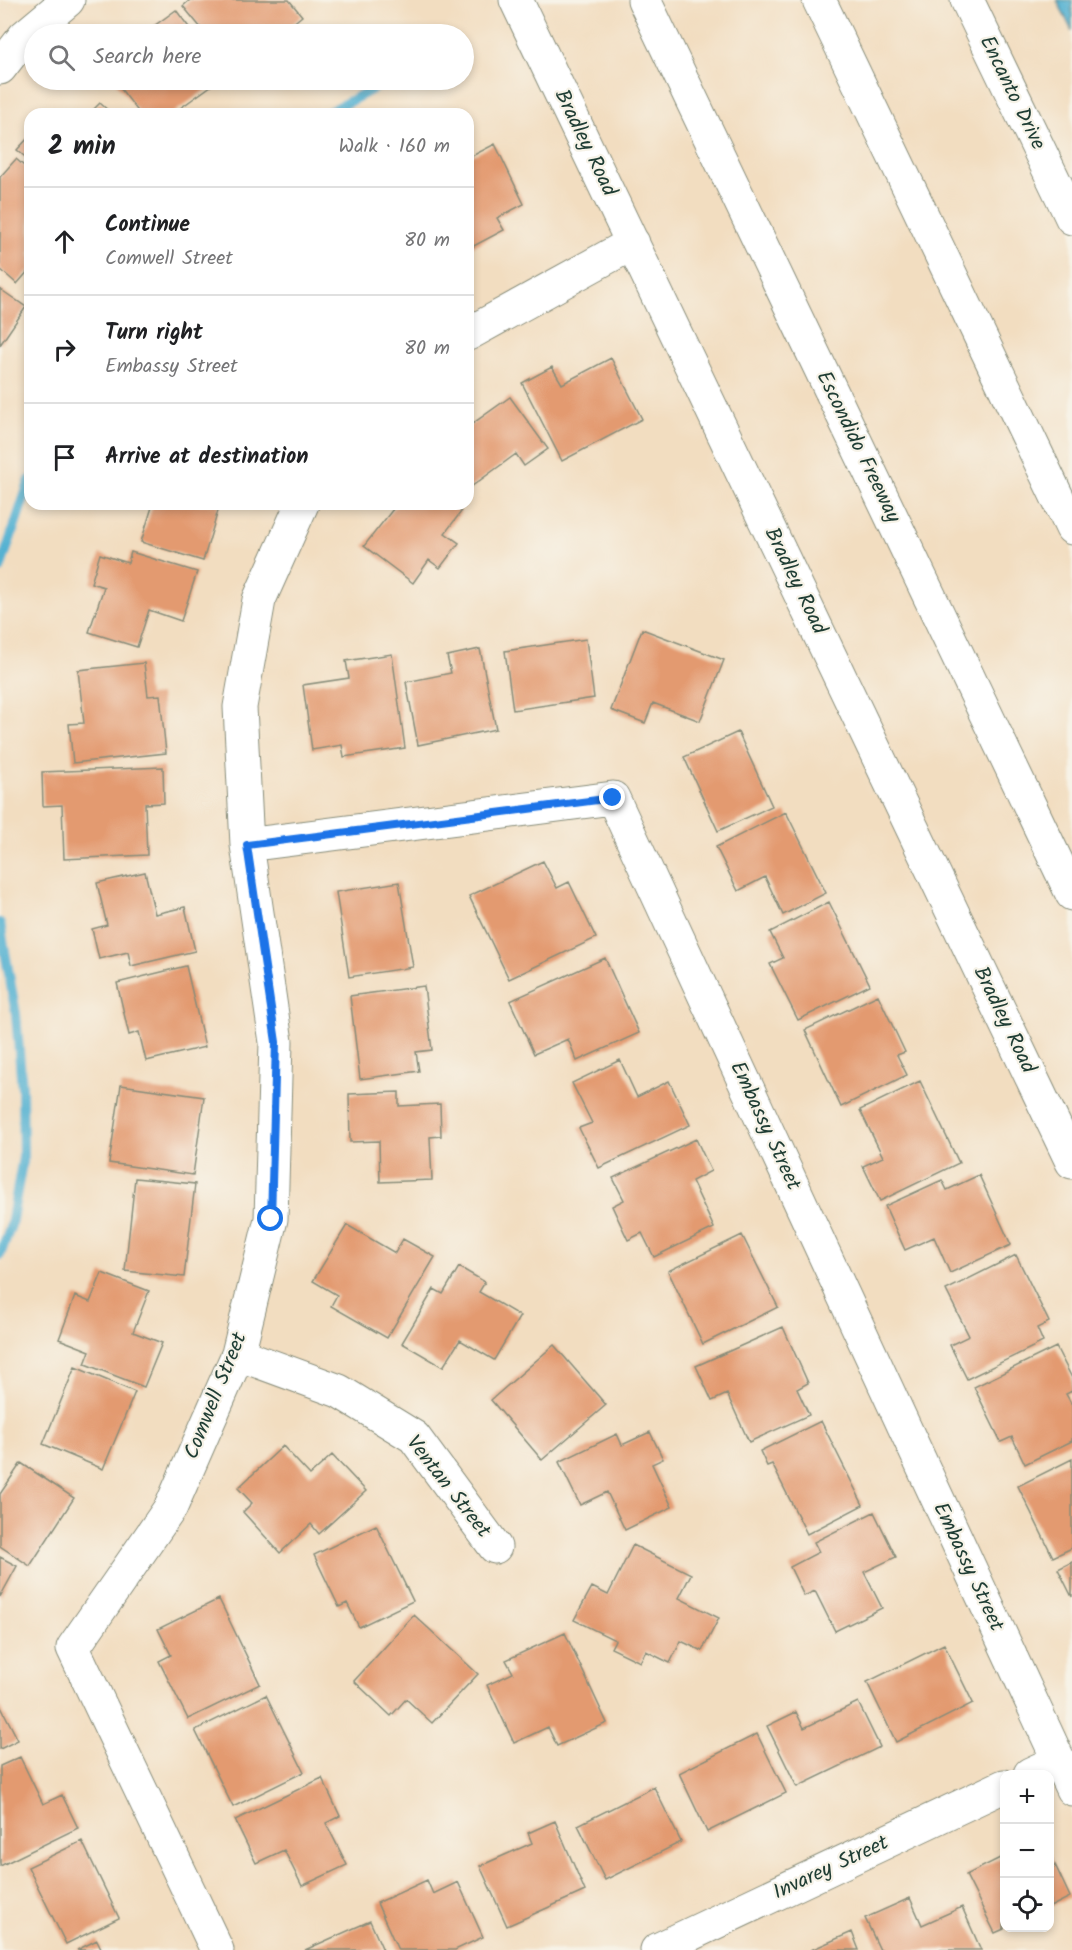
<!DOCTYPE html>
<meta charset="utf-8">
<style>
body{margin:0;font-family:Kalam,sans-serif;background:#f2f2f2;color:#202124}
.controls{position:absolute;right:18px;bottom:18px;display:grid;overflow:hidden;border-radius:12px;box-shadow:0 3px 9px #0003}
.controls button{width:54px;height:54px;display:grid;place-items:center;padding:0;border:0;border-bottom:2px solid #e0e0e0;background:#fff;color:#202124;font:30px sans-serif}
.stop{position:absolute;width:18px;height:18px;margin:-14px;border:4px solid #1a73e8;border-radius:50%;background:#fff}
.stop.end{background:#1a73e8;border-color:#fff;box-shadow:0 2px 6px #0008}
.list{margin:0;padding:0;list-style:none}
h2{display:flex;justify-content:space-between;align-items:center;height:78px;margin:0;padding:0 24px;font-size:26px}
h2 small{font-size:20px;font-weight:400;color:#757577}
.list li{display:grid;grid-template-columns:39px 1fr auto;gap:18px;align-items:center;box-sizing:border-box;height:108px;padding:0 24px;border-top:2px solid #e0e0e0}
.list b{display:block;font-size:22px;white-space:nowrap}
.list p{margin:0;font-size:20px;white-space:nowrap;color:#757577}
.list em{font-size:20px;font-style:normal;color:#757577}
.icon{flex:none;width:33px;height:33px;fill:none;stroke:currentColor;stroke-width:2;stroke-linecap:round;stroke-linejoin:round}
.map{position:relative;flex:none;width:1072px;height:1950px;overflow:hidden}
.search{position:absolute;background:#fff;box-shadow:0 3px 9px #0003;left:24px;top:24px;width:450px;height:66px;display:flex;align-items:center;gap:15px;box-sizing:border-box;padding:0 21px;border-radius:33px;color:#757577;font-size:22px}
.panel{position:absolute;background:#fff;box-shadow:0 3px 9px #0003;left:24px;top:108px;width:450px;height:402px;border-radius:18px}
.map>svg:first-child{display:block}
.water{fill:#53b1d1;stroke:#397782;stroke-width:1.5}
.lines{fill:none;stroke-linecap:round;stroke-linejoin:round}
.stream{stroke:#53b1d1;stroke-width:10}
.building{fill:#e39a70}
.minor-casing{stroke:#888d7a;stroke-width:35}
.major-casing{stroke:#888d7a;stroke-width:35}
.highway-casing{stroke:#888d7a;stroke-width:35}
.minor{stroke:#fff;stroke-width:33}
.major{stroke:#fff;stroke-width:33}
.highway{stroke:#fff;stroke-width:33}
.route{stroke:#1a73e8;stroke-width:8}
.labels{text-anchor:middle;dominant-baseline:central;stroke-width:4.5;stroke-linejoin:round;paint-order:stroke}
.street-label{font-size:21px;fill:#1f3d34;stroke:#f7f3e8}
</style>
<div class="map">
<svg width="1072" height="1950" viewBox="0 0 1072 1950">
<rect width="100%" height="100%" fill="#f7f3e8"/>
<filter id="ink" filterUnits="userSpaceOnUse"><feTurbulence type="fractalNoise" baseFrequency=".0167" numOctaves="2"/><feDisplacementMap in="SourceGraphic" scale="12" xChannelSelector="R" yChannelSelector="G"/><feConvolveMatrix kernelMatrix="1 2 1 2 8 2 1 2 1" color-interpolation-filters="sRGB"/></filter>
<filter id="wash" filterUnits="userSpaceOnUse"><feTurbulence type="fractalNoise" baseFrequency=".008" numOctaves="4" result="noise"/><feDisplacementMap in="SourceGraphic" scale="24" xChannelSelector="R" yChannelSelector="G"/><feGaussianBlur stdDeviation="1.35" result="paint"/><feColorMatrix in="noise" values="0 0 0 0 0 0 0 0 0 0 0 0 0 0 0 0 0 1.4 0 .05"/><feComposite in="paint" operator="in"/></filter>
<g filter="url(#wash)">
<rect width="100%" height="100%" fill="#f2ddc0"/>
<path class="water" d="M1057,0H1072V31Z"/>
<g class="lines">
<path class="stream" d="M326,114L389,80
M0,569L30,480
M0,923L16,1014L22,1088L23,1157L11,1225L0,1255"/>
</g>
<g id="blocks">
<path class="building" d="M190,0H289L302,16L280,34H206L183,6Z
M176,10L194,34H143Z
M114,80H219L172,114H140Z
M100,103L112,114H89Z
M30,136V161L17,150Z
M495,144L524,204L497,218L504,230L468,249V158Z
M16,159L30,171V269L17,284L0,269V177Z
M0,289L26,307L0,345Z
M611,358L642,419L562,461L522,383L552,367L562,384Z
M510,397L548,449L524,466L516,454L468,489V427Z
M153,504H220L203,561L141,542Z
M397,504H450L461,512L445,533L459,543L440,568L429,560L413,583L364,546Z
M131,552L197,572L181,621L149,610L137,647L89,632L104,587L91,583L100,554L128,563Z
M642,629L724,660L700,721L653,703L645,723L611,710Z
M586,639L594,698L513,710L505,651Z
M480,649L496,729L418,745L406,682L451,673L447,656Z
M392,654L405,748L344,757L342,745L312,750L303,685L349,678L346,661Z
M144,663L148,696L160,695L166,753L73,763L69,724L84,723L78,670Z
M738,732L772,806L718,831L684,757Z
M163,767L164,803L145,804L147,855L64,859L62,805L43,806L42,772Z
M786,812L826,893L783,915L765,877L738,891L716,847Z
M543,861L557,888L569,882L596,938L509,979L469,896Z
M145,872L155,914L185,907L195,951L131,966L128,952L99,959L92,929L107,925L97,883Z
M399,882L413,967L349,977L336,892Z
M829,902L870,985L798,1020L770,964L783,958L770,932Z
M605,958L639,1033L577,1061L568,1039L534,1054L510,1001Z
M186,966L205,1047L146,1061L139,1032L129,1035L117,983Z
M424,986L432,1050L416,1052L419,1071L360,1079L350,996Z
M878,995L905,1052L897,1055L907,1075L841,1107L805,1030Z
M620,1060L637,1097L669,1081L690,1125L599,1168L579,1128L592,1123L572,1083Z
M920,1081L959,1163L880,1201L863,1166L883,1157L860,1110Z
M121,1085L204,1097L193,1175L109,1163Z
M399,1092V1106L440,1104L441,1136L430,1137L432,1180L380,1182L379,1141L350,1142L349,1094Z
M696,1139L711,1171L692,1181L714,1228L654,1257L642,1233L628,1240L612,1206L624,1200L613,1178Z
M979,1175L1011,1245L950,1273L934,1237L905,1250L885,1206L942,1180L947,1190Z
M135,1178L195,1184L184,1277L125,1271Z
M347,1225L395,1253L403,1239L435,1257L387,1338L331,1306L337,1295L313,1281Z
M742,1235L778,1307L703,1344L668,1271Z
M1016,1255L1049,1322L1037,1328L1043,1342L967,1379L950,1345L969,1336L946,1290Z
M459,1267L485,1282L479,1292L520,1316L494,1360L460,1340L443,1367L402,1343L434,1289L443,1294Z
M102,1273L149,1291L133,1332L162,1343L144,1387L85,1364L90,1351L59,1339L75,1296L90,1302Z
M783,1327L808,1383L797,1389L809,1415L749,1442L727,1394L712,1401L696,1366Z
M554,1345L606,1405L542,1460L491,1400Z
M1056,1347L1072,1378V1391L1066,1394L1072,1405V1441L1025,1464L1012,1437L1001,1442L974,1387Z
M75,1367L135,1392L103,1469L43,1444Z
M821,1421L863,1505L807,1534L772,1464L767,1466L760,1451Z
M650,1432L663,1459L652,1464L672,1507L625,1530L607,1492L580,1505L559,1462L617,1434L622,1445Z
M283,1446L310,1475L332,1455L366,1491L319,1534L311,1524L280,1553L243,1512L252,1503L238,1488Z
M1072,1459V1548L1053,1557L1018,1486Z
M21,1463L74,1498L30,1566L0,1546V1494Z
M874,1512L896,1557L864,1572L882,1608L835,1631L815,1591L804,1596L790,1567L819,1552L814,1542Z
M376,1525L413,1601L359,1627L347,1603L339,1607L314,1555Z
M633,1545L691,1574L679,1598L719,1618L702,1651L681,1641L670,1663L646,1651L640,1662L611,1648L615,1640L574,1620L592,1587L608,1595Z
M0,1557L17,1566L0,1597Z
M1072,1562V1597L1058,1569Z
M219,1599L260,1684L188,1719L159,1661L171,1655L158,1629Z
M414,1615L478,1674L432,1723L406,1699L391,1716L354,1681Z
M565,1633L607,1723L557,1746L548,1727L514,1743L487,1685L513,1673L506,1660Z
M944,1644L973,1703L896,1742L867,1682Z
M266,1695L304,1772L233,1807L195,1730Z
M858,1702L880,1747L797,1787L767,1726L796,1712L804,1728Z
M0,1705L18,1740L0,1749Z
M757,1734L786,1793L707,1832L679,1773Z
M20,1757L43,1804L62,1795L78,1828L0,1866V1766Z
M322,1778L340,1816L326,1823L347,1865L302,1886L284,1850L256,1863L235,1820Z
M654,1787L681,1842L605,1880L578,1825Z
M555,1821L585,1891L507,1926L480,1866L532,1843L528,1833Z
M82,1841L119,1918L66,1944L28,1867Z
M1050,1854L1070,1897L1050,1907Z
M1004,1856V1929L995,1933L966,1875Z
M427,1880L433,1894L458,1882L483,1937L455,1950H398L377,1903Z
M910,1898L922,1925L962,1907L981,1950H880L865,1918Z
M370,1921L383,1950H305Z
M852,1932L859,1950H811Z
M97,1940L102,1950H77Z"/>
</g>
</g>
<g filter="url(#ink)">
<use href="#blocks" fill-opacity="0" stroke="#888d7a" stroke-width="1.5"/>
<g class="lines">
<defs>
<path id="minor" d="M516,0L1072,1162
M0,68L24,37L68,0
M468,334L633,243
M247,845L613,798L1072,1789
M238,1354L339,1391L414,1437L495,1547
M1030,1774L1058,1761
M217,1950L73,1648L171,1507L238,1354L271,1219L276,1042L247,845L240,707L259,600L302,504
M657,1950L1004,1786"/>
<path id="major" d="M967,0L1072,218"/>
<path id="highway" d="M644,0L1072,894
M819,0L1072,528"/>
</defs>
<use href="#minor" class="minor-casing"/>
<use href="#major" class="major-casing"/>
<use href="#highway" class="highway-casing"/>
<use href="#minor" class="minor"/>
<use href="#major" class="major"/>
<use href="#highway" class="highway"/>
</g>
</g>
<g class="lines" filter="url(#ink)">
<path class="route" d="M271,1219L276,1042L247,845L613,798"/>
</g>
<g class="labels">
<g class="street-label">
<text transform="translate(1012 93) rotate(64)">Encanto Drive</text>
<text transform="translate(585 143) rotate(64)">Bradley Road</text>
<text transform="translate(858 447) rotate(64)">Escondido Freeway</text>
<text transform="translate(795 581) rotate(64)">Bradley Road</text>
<text transform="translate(1004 1020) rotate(64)">Bradley Road</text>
<text transform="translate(765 1126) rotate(65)">Embassy Street</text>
<text transform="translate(216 1396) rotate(-68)">Comwell Street</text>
<text transform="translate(448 1487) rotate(52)">Ventan Street</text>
<text transform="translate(968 1567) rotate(65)">Embassy Street</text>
<text transform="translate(831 1868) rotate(-25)">Invarey Street</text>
</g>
</g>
</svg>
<div class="controls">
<button>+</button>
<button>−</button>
<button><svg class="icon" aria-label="locate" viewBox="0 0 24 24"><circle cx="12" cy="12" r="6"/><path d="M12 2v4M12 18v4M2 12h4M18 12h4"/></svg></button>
</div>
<div class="stop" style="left:271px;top:1219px"></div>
<div class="stop end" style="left:613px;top:798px"></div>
<div class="search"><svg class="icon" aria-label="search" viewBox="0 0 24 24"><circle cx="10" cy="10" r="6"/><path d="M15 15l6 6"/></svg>Search here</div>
<section class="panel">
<h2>2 min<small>Walk · 160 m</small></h2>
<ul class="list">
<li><svg class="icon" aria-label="ahead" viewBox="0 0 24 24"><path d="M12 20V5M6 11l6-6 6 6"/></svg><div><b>Continue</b><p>Comwell Street</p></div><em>80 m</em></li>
<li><svg class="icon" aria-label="right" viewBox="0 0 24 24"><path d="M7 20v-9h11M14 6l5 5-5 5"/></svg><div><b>Turn right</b><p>Embassy Street</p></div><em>80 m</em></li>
<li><svg class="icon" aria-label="arrive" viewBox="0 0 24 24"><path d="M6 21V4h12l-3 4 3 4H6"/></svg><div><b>Arrive at destination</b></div></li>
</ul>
</section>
</div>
